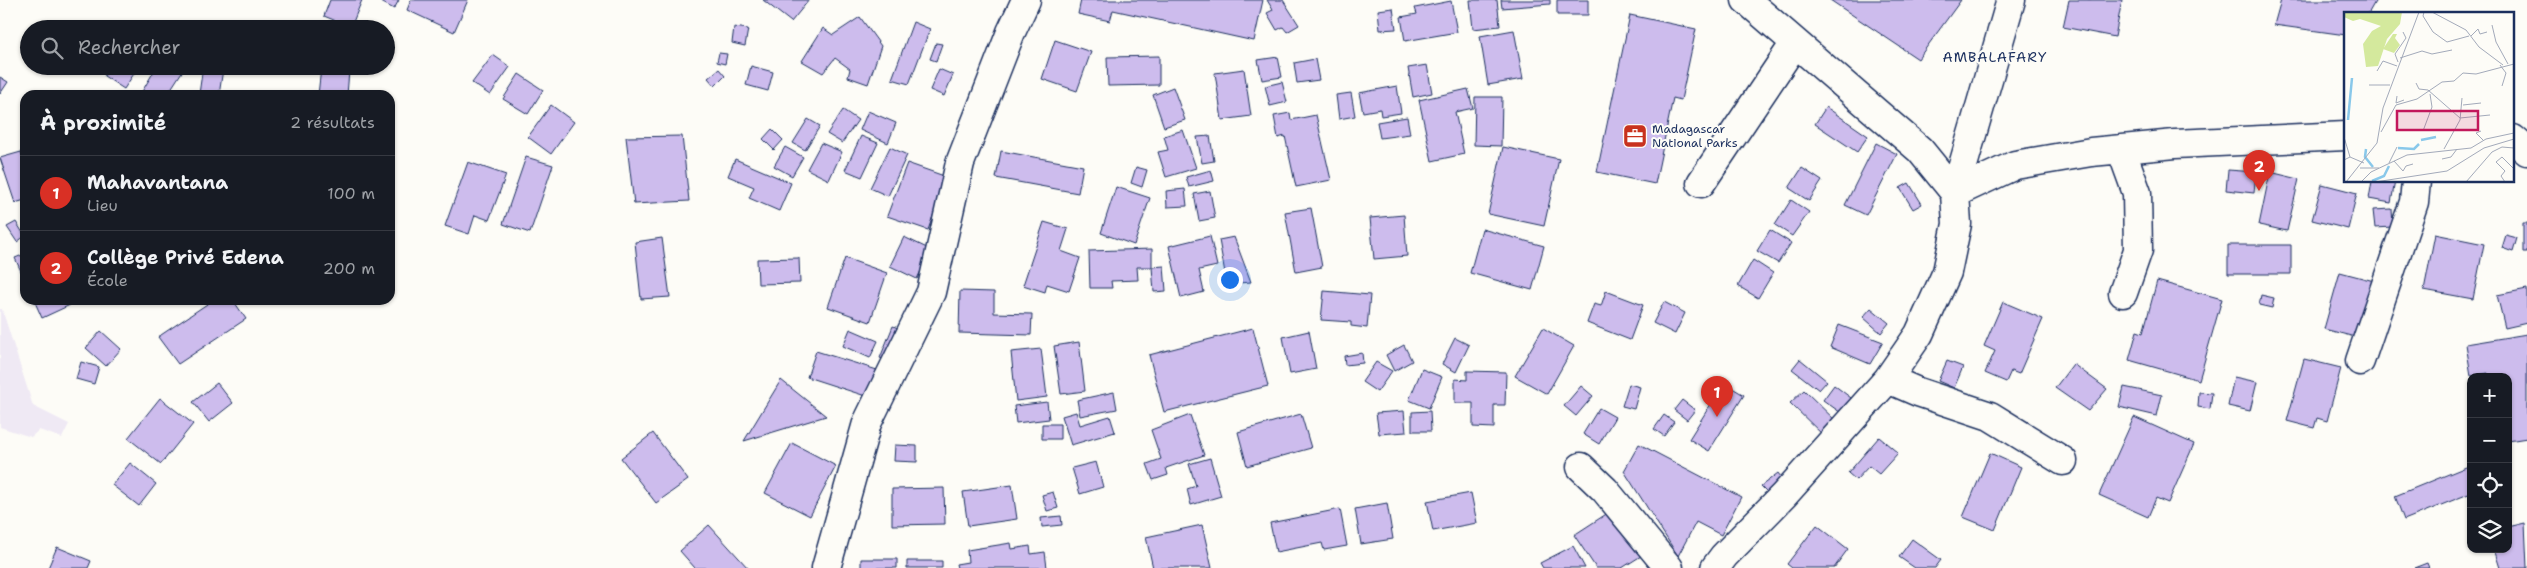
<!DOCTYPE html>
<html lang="fr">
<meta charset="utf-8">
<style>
body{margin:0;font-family:"Shantell Sans",sans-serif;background:#20242c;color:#f1f3f6}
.controls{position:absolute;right:15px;bottom:15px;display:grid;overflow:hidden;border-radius:10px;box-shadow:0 1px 4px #0004}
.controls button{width:45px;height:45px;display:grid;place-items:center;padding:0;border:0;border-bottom:1px solid #363941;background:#171b24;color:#f1f3f6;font:25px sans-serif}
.you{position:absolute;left:1229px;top:279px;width:18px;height:18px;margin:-12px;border:4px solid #fff;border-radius:50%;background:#1a73e8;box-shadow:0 0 0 8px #1a73e833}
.badge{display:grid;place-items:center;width:32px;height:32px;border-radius:50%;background:#d93025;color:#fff;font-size:16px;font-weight:700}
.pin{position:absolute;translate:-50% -41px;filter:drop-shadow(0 1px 2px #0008)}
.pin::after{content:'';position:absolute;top:26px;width:18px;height:15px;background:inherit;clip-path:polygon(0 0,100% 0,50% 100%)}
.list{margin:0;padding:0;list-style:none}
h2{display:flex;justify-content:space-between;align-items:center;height:65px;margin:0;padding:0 20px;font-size:21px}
h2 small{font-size:16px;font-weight:400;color:#9ea1a6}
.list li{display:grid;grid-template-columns:32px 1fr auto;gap:15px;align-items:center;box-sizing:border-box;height:75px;padding:0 20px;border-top:1px solid #363941}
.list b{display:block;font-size:19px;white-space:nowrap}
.list p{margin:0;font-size:16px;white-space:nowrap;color:#9ea1a6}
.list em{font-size:16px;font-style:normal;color:#9ea1a6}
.icon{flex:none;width:28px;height:28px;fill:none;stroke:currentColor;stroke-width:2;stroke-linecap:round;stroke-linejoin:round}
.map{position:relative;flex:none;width:2527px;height:568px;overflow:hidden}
.search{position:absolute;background:#171b24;box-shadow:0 1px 4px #0004;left:20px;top:20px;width:375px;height:55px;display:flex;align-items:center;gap:12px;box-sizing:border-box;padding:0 18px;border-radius:28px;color:#9ea1a6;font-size:19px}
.panel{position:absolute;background:#171b24;box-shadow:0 1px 4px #0004;left:20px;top:90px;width:375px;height:215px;border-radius:15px}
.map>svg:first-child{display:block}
.built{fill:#efe9f4}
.building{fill:#cdbced;stroke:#1b2f5e}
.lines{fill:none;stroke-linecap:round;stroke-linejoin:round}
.minor-casing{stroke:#1b2f5e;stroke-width:31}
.minor{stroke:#fdfcf7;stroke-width:28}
.labels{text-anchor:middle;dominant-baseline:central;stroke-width:4;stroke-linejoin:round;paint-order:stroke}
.poi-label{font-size:12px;fill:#1b2f5e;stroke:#fdfcf7;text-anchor:start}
.neighbourhood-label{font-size:14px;letter-spacing:1px;fill:#1b2f5e;stroke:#fdfcf7}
.inset-river{fill:none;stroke:#89c8ea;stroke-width:2.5}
.inset-road{fill:none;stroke:#a3aaba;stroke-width:1}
.view{fill:#c2185b;fill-opacity:0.15;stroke:#c2185b;stroke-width:2.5}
.inset-edge{fill:none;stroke:#1b2f5e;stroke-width:2.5}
</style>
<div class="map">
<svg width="2527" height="568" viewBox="0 0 2527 568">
<rect width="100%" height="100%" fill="#fdfcf7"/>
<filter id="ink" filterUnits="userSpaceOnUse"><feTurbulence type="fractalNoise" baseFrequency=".02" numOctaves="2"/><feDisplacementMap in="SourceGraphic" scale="10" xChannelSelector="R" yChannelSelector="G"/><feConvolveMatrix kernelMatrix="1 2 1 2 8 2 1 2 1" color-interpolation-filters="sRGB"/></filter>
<g filter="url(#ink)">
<path class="built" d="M0,309H2L33,406L69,424L62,438L39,430L31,437L0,427Z"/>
<path class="building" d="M330,0H362L351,27L324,16Z
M383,0H399L394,9L381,2Z
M411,0H468L454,32L407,10Z
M763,0H809L791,22Z
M1081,0H1263L1254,41L1113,10L1110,21L1078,14Z
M1267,0H1283L1299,25L1287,32L1283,27L1277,30L1267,13L1273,10Z
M1470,0H1497L1500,26L1473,29Z
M1501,0H1550V4L1502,8Z
M1557,0H1588V15H1557Z
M1830,0H1961L1918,59Z
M2069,0H2122L2115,37L2063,27Z
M2281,0H2376L2368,14H2346V35L2274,25Z
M1451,1L1457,32L1405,41L1401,17L1417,14L1415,8Z
M1393,8L1396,29L1380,30L1378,10Z
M1630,15L1696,29L1681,100L1673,98L1655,184L1597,172Z
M860,17L881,46L868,84L848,77L850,69L835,58L823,73L802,61L823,28L833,35Z
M913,22L930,29L909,84L892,79Z
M734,27L748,29L745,46L732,43Z
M1514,30L1523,79L1488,85L1480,36Z
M1055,40L1091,52L1077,91L1042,79Z
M936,43L942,44L936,61L930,59Z
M719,53L727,54L725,64L717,62Z
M493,55L510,67L490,95L472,83Z
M1159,56V85L1108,86L1107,57Z
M1278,57L1282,77L1262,80L1258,60Z
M1315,59L1319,80L1297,83L1294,63Z
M1427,65L1432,93L1413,97L1408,68Z
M35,66H54L49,75Z
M111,66H139L124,89L104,76Z
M157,66L185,67L167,95H140Z
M203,66H244L243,72L223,69L219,95L199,94Z
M751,66L773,72L768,91L746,85Z
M321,68L349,71L347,95H318Z
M719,69L725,76L715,86L708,78Z
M939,69L953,75L944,96L930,90Z
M1244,69L1251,116L1222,120L1215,73Z
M519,74L543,90L528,114L503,99Z
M0,77L8,82L0,94Z
M1282,82L1287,102L1270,106L1265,86Z
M1397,86L1401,113L1381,116L1380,109L1363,112L1359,93Z
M1173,87L1185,120L1164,127L1153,95Z
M1468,89L1473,108L1455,112L1464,154L1432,161L1419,100Z
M1351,93L1355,116L1339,119L1336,95Z
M1475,97H1502L1501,146L1474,145Z
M551,105L574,122L551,154L528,137Z
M1826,107L1868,136L1857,152L1815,124Z
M843,110L858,120L842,143L827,134Z
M868,111L896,123L888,143L860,130Z
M1290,113L1291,120L1316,115L1331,180L1296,187L1285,136L1278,138L1274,116Z
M1407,117L1410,134L1380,138L1377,122Z
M808,119L820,126L805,150L793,143Z
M772,129L783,140L774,150L763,139Z
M1183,130L1196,168L1166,177L1158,152L1168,150L1164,136Z
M682,136L689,201L634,204L626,137Z
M861,136L878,143L862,177L845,170Z
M1210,136L1214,161L1202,163L1197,137Z
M821,143L842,152L829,180L807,169Z
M1876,143L1897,154L1866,215L1845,205Z
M785,147L803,157L792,176L774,166Z
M890,147L907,155L888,196L870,188Z
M1503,147L1559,159L1544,226L1488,214Z
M1001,151L1083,166L1078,193L996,178Z
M21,152L25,164V200L15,203L0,158Z
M526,157L553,165L530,233L503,224Z
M735,159L791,183L779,211L749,198L754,187L728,176Z
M468,162L506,175L489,220L475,215L469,234L445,226Z
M907,163L947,177L928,230L887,216Z
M1136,167L1147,170L1142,187L1131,183Z
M1802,168L1822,181L1809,201L1789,188Z
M1211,170L1214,181L1189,187L1186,177Z
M2228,170L2256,172L2254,193L2226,190Z
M2270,172L2299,179L2287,231L2259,225Z
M2372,181H2395L2391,203L2369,199Z
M1909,183L1922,204L1913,209L1900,188Z
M2322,184L2357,193L2348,229L2312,220Z
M1116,187L1150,198L1134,245L1101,233Z
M1185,189L1187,206L1167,207L1166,191Z
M1210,191L1215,218L1199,221L1194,194Z
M1791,200L1809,212L1792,236L1775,225Z
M1311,208L1322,267L1296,272L1285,212Z
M2392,209L2393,227L2375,228L2373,210Z
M1404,215L1407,256L1374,259L1370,218Z
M16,222L25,236L17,242L7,227Z
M1044,222L1068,229L1061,251L1080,258L1069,291L1047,284L1045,292L1023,285Z
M2523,223H2527V252H2523Z
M1482,229L1544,246L1532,290L1470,273Z
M1770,230L1791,243L1778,263L1757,251Z
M2435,234L2484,244L2473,299L2424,290Z
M2506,235L2517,238L2513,252L2502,248Z
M1210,236L1217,266L1199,270L1204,292L1181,298L1169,246Z
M904,237L931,250L917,279L890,266Z
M1234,237L1251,282L1227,284L1219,240Z
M662,238L670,297L641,299L635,242Z
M2228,245H2291V274H2228Z
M1152,249V267H1137L1138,280L1111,281L1112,288H1090L1089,251Z
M25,254V280L15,258Z
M799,258L800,283L758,284L757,259Z
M845,258L887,273L870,322L828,307Z
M1753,260L1773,273L1758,298L1738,286Z
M1164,266L1166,291L1154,292L1152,267Z
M2340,272L2374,281L2359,338L2324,329Z
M2157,281L2222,299L2199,380L2129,360L2137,331L2143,333Z
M2527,289V323L2505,328L2497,295Z
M960,291L994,292V313L1032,314L1031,335L959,333Z
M1324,291L1370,295L1367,328L1351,326V322L1321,320Z
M1606,291L1643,305L1630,340L1587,323L1594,304L1601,306Z
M2261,295L2274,298L2272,308L2259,305Z
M34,300H68L70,305L42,318Z
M213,300H233L246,319L178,364L158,337Z
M1664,302L1685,313L1675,334L1653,323Z
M2003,302L2043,319L2019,374L2011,371L2006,382L1985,373L1995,351L1984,346Z
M1871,308L1889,323L1881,333L1863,317Z
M1839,325L1883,342L1870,364L1830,347Z
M893,326L916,335L901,367L880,358Z
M1253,328L1268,386L1164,412L1149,355Z
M1543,328L1574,346L1547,394L1515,376Z
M850,329L878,341L870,358L843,346Z
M101,331L121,349L106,366L86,348Z
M1309,331L1316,369L1290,374L1283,337Z
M2527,334V438L2508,441V377H2488V373L2471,376L2466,344Z
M1455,338L1469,345L1456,372L1442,364Z
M1079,342L1085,391L1061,394L1054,346Z
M1404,345L1412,361L1394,371L1386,355Z
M1041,349L1047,397L1016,401L1011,352Z
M816,351L890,374L881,401L807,377Z
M1362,353L1363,363L1345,365L1344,356Z
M1800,359L1827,381L1819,390L1792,369Z
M2304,359L2341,368L2327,421L2317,418L2314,428L2287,421Z
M1947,361L1963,367L1954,388L1938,381Z
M81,362L99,367L94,384L76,379Z
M1376,362L1392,371L1377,392L1362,382Z
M2073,364L2107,389L2088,411L2055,388Z
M1422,369L1442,377L1429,408L1409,400Z
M1467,371L1506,372L1505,405H1494V428L1473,427V403H1455V379L1467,380Z
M2234,377L2257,382L2250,411L2228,406Z
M781,380L826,416L744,441Z
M217,383L233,403L209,422L193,402Z
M1724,383L1744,395L1709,451L1689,439Z
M1629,384L1640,387L1634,409L1622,406Z
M1834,385L1855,401L1844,415L1823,400Z
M1581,386L1593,396L1576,416L1564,406Z
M2124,387L2162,395L2157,416L2119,407Z
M1804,390L1840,425L1827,439L1790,403Z
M1114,392L1117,409L1080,416L1077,400Z
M2199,392L2212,393L2210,409L2198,407Z
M160,398L193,424L161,464L128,438Z
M1682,400L1695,410L1687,420L1674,410Z
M1047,402L1049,419L1016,423L1014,406Z
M1599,408L1615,417L1599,444L1583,434Z
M1404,411L1406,432L1379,434L1376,413Z
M1430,411L1431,431H1412V412Z
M1076,412L1080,425L1110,416L1115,432L1071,445L1062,416Z
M1301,414L1311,448L1247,466L1238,432Z
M1190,415L1204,455L1166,468L1168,475L1153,480L1147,464L1161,459L1151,430Z
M1664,415L1674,422L1664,436L1654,429Z
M2134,417L2194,444L2168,503L2156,498L2148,517L2099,495Z
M1042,424H1060V439H1042Z
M653,433L688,480L656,503L621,458Z
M1879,437L1898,453L1879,474L1869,466L1856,480L1848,473Z
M792,443L836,466L810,516L765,493Z
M1639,444L1741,497L1721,535L1696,522L1678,556L1624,471Z
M895,445L917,446V462L894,461Z
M1990,453L2021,467L1995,530L1963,517Z
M1210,458L1221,496L1191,505L1187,489L1196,486L1189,464Z
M1096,462L1103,487L1080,494L1072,468Z
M130,463L156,484L139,506L112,485Z
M2471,465V493L2404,520L2395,496Z
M1778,473L1784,481L1768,493L1761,486Z
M1012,485L1017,519L968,526L963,492Z
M944,488L945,524L892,525V489Z
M1053,492L1058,508L1047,511L1042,495Z
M1471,493L1477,523L1433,531L1427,501Z
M1387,503L1393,539L1361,544L1355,509Z
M1340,509L1347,546L1324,550L1322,543L1276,552L1270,523Z
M1611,511L1641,556L1622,568H1596L1574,535Z
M1061,516L1062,525L1042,527L1041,518Z
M2525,523L2527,568H2500L2494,549H2508V527Z
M709,525L748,568H695L680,551Z
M1202,525L1212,568H1153L1146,537Z
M1817,525L1848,549L1834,568H1792L1787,564Z
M1912,539L1941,560L1935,568H1915L1899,557Z
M1011,543L1012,549L1030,546L1031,554L1045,552L1047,568H957L956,564L968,562L967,550Z
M1573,546L1585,568H1543L1540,563Z
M57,547L91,561L88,568H48Z
M861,559H897V568H861Z
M907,561H942V568H907Z
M2427,563L2429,568H2414Z"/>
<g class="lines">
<defs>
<path id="minor" d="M1746,0L1920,150L1955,193
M2513,139L2527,151
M2121,149L2137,193L2138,250L2123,293
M1701,183L1795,43
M1955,193L2015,165L2091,152L2175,144L2346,136
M2360,361L2414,202L2416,181
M1888,379L1918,392L1990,416L2063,461
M1581,467L1605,490L1669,568
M826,568L867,423L931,292L960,163L1011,32L1026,0
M1715,568L1724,556L1784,495L1888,379L1919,334L1947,272L1957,224L1955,193L2011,0"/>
</defs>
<use href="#minor" class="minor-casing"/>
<use href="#minor" class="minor"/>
</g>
</g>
<defs>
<symbol id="office-square" viewBox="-11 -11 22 22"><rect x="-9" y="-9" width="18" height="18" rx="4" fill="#c8321e" stroke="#fdfcf7"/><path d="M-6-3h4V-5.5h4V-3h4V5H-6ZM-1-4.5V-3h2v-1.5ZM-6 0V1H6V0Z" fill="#fff"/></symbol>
</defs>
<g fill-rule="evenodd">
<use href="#office-square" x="1621" y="122" width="28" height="28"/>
</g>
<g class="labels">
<g class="poi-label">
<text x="1652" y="129">Madagascar<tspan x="1652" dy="14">National Parks</tspan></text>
</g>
<g class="neighbourhood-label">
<text x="1995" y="57">AMBALAFARY</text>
</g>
</g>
<g transform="translate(2344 12)">
<rect width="170" height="170" fill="#fdfcf7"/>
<path d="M0,0H58L56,12L43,27L34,54L22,55L19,32L28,19L37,14L16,7L9,9L0,5Z" fill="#d4e99d"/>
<path d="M49,22H53L51,26L56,33L50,41L39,37Z" fill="#d4e99d"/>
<path class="inset-river" d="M4,108L8,66M77,128L92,125M54,136L70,137L75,132M22,137L21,145L29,155M28,169L40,164L45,154"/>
<path class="inset-road" d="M80,0L79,4L89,20L103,30L125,24M88,0L122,18L135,35L159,53M148,13L152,30L164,52M127,24L134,17L136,22L143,20M56,46L78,39L88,42L108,38M54,50L51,42L62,26L59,20M156,53L162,61L158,74M33,59L39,49L53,54M72,71L75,77L84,78L116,106M25,73H46M53,84L52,91L60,88M119,93L137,91M116,106L146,103M79,119L88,95L86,82M137,119L132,121L140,129M37,120L52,93L73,87L98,70L110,69L119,61L132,62L170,52M0,125L6,145M100,137L116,108L118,86M98,147L107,145L113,137M0,148L6,145L20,151M50,149L59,159L62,154L69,152M45,151L53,135M16,156H35M2,170L33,131L39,96L75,0M17,170L27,160L63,143L127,136L142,127L170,121M31,170L103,159L140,136L170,127M122,170L148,140L158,135L170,136M161,170L157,164L161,159L152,150L158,145L170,157"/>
<path class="view" d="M53,99H134V118H53Z"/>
<rect width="170" height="170" class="inset-edge"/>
</g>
</svg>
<div class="controls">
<button>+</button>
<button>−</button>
<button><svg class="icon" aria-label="locate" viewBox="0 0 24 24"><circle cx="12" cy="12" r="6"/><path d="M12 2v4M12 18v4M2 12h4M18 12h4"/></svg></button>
<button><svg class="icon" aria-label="layers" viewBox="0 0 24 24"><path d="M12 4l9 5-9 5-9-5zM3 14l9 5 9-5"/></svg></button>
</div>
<div class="you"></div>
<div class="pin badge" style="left:1717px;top:417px">1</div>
<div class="pin badge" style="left:2259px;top:191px">2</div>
<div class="search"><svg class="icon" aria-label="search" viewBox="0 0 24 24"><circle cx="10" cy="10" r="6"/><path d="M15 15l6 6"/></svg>Rechercher</div>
<section class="panel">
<h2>À proximité<small>2 résultats</small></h2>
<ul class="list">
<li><span class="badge">1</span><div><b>Mahavantana</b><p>Lieu</p></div><em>100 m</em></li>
<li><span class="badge">2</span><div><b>Collège Privé Edena</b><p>École</p></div><em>200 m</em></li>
</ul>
</section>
</div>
